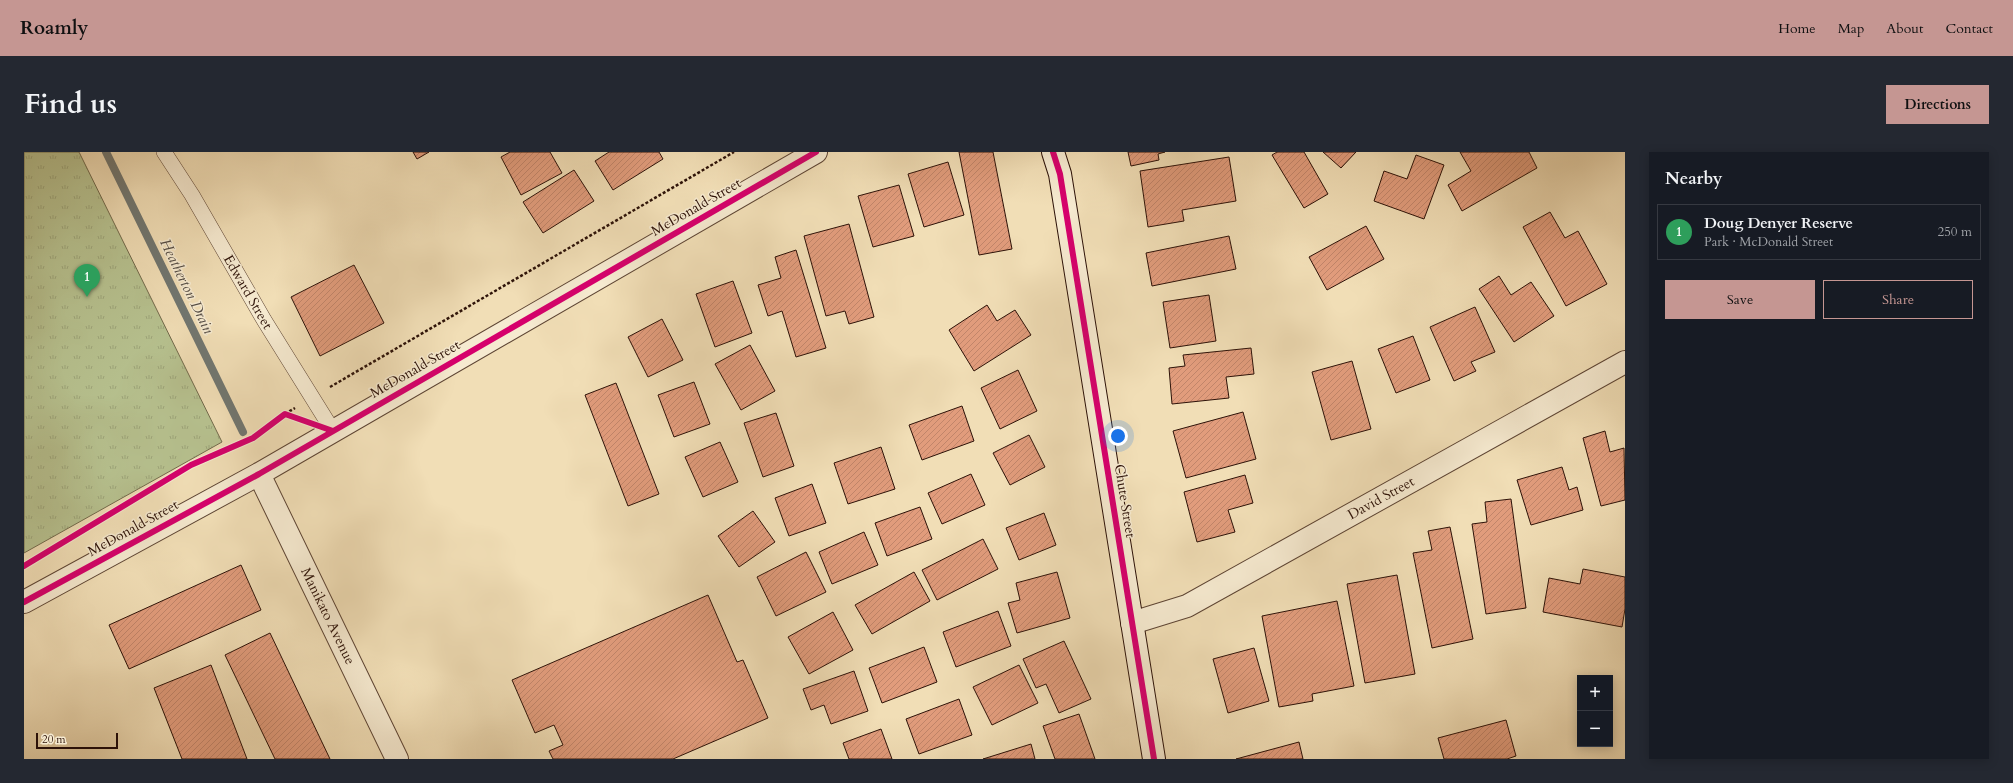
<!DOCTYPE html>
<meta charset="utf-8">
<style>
body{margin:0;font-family:Cardo,serif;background:#242831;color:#f1f3f6}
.controls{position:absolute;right:12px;bottom:12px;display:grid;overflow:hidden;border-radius:0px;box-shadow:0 2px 10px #0003}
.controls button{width:36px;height:36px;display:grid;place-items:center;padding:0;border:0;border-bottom:1px solid #363941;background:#171b24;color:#f1f3f6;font:20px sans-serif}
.scale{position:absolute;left:12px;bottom:10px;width:82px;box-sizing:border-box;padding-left:4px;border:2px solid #2d1208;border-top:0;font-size:11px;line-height:14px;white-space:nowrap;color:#2d1208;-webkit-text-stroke:3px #f6ead0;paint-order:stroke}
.you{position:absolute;left:1094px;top:284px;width:14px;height:14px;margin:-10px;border:3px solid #fff;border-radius:50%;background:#1a73e8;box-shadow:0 0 0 6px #1a73e833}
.badge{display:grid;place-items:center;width:26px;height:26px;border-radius:50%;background:#c59692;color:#fff;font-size:13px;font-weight:700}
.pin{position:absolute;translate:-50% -33px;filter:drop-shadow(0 1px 2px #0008)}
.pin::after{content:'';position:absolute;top:21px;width:14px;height:12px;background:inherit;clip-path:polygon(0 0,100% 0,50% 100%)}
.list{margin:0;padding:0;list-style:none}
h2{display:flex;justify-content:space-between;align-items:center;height:52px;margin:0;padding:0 16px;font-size:17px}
h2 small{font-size:13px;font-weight:400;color:#9ea1a6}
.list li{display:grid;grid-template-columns:26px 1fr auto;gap:12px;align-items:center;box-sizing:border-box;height:56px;margin:0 8px 8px;padding:0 8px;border:1px solid #363941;border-radius:0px}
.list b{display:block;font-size:15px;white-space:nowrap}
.list p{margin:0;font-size:13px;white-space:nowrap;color:#9ea1a6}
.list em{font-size:13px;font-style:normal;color:#9ea1a6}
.actions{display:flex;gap:8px;padding:12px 16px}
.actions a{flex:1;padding:9px 0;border:1px solid #c59692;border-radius:0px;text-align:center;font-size:14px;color:#c59692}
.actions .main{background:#c59692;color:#111}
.map{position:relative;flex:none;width:1601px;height:607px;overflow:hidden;border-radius:0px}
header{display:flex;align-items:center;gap:24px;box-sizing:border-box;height:56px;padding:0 20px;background:#c59692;color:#111}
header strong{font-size:19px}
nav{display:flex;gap:22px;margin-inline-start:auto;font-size:14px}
.intro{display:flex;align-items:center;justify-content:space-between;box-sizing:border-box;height:96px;padding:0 24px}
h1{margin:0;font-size:28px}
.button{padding:10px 18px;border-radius:0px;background:#c59692;color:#111;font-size:14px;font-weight:700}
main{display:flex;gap:24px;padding:0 24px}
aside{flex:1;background:#171b24;border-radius:0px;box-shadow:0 2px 10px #0003}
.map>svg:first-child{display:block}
.grass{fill:url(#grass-tufts);stroke:#726a4c}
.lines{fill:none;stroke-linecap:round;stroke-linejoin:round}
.stream{stroke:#717771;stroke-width:8}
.building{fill:url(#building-hatch);stroke:#2d1208}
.lane-casing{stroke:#5e4534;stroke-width:16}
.street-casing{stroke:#5e4534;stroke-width:24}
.secondary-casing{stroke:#2d1208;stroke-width:24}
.path{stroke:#2d1208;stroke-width:2.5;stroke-dasharray:3 2;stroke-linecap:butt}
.lane{stroke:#f6ead0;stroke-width:15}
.street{stroke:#f6ead0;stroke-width:22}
.secondary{stroke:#f6ead0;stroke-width:22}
.cycleway-casing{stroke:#f6ead0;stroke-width:8}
.cycleway{stroke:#d6006c;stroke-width:6}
.labels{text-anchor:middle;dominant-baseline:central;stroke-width:3;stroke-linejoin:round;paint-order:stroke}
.street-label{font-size:14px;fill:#2d1208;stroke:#f6ead0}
.water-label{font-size:15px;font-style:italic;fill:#554d45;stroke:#f6ead0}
</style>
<header>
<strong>Roamly</strong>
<nav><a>Home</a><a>Map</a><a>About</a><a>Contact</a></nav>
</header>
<div class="intro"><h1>Find us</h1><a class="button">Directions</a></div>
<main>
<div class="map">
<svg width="1601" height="607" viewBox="0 0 1601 607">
<defs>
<pattern id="grass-tufts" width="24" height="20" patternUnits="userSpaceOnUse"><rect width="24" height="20" fill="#b7c290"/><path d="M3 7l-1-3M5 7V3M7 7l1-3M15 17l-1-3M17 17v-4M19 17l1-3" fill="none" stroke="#9ea67b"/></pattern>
<pattern id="building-hatch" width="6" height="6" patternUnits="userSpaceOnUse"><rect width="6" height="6" fill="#e19c7c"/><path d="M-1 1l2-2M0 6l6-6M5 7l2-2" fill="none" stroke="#c1856a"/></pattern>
</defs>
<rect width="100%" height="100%" fill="#f1deb6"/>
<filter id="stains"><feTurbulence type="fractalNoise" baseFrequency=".005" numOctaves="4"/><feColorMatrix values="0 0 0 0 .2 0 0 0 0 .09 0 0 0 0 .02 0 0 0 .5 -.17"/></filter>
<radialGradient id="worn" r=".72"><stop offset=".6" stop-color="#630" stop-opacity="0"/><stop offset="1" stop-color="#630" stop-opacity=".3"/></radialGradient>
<path class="grass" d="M0,0H55L198,290L0,401Z"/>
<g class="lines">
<path class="stream" d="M82,0L219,280"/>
</g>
<path class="building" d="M389,0H405L393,7Z
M486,0H526L538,21L497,43L477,5Z
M585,0H635L639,7L589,38L571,9Z
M935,0H969L988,97L955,103Z
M1104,0H1141L1134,2L1135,8L1107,14Z
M1253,0H1280L1304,42L1280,56L1248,3Z
M1299,0H1332L1317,16Z
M1436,0H1505L1513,16L1438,59L1424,33L1447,19Z
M1392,3L1420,13L1400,67L1350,49L1360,19L1383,27Z
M1205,5L1212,49L1158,58L1160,69L1124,75L1116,19Z
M924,10L940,63L900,75L884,22Z
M550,18L570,49L519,81L499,50Z
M875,33L890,84L849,95L834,44Z
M1526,60L1541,86L1554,79L1583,132L1542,154L1499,75Z
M825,72L850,165L825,172L821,159L802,164L780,84Z
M1342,74L1360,107L1303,138L1285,105Z
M1205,84L1212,117L1128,134L1122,101Z
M772,98L802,196L772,205L758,159L744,164L734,133L757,126L751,105Z
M330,113L360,171L296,204L267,145Z
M1475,124L1487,143L1507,130L1530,164L1490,190L1455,137Z
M709,129L728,181L691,195L672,142Z
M1185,143L1192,189L1146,196L1139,150Z
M963,153L973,169L991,158L1007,183L950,219L925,178Z
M1451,155L1471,200L1447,210L1452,219L1430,229L1406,175Z
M638,167L659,208L624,225L604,185Z
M1389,184L1406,228L1372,241L1354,197Z
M726,193L751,239L717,258L691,212Z
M1227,196L1230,222L1202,225L1205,246L1148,252L1145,216L1161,214L1159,203Z
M1328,209L1347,277L1307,288L1288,220Z
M994,218L1013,259L976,277L957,236Z
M670,230L686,272L650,285L634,243Z
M592,231L635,342L604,354L561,243Z
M938,254L950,289L898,308L885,273Z
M1219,260L1232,307L1162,326L1149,279Z
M752,261L770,314L739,325L720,271Z
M1581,279L1586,300L1600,296L1601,348L1577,354L1559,286Z
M1005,283L1021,315L986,333L969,301Z
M696,290L714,330L679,345L661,305Z
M857,295L871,337L824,352L810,311Z
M1538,315L1545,338L1553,335L1559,358L1507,373L1493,328Z
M947,322L961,353L918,372L904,341Z
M1221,323L1229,351L1204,358L1211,380L1173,390L1160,340Z
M788,332L802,371L765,384L751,346Z
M1487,347L1502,456L1462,462L1448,372L1463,370L1461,350Z
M896,355L908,387L863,404L851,371Z
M729,359L751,390L715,415L694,384Z
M1020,361L1032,393L995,408L982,376Z
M1426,375L1449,487L1408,496L1389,401L1408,398L1404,379Z
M840,380L854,413L808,432L795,400Z
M959,387L974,417L913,448L898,418Z
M782,400L802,440L752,464L733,425Z
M217,413L237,458L105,517L85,473Z
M1559,417L1601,425V457L1598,475L1519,460L1525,426L1556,432Z
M890,420L906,449L848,482L831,453Z
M1033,420L1046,466L993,481L984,451L996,448L992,431Z
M1373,423L1391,522L1341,531L1323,432Z
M684,443L713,510L719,508L744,566L649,607H529L525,599L539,593L530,573L511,581L488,528Z
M1313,449L1330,534L1288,542L1289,549L1255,555L1238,464Z
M974,459L987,494L932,515L919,480Z
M809,460L829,498L785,522L764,485Z
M246,481L306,607H251L201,503Z
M1040,489L1067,547L1035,561L1022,532L1012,536L999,507Z
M900,495L913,530L858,551L845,516Z
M1230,496L1245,549L1204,561L1189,507Z
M187,513L223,607H158L130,536Z
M995,513L1014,551L968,573L949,535Z
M830,519L844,559L807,572L800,553L787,558L779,537Z
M935,547L948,583L895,602L882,567Z
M1055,562L1071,607H1031L1019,574Z
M1482,568L1492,604L1483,607H1420L1414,586Z
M857,577L868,607H825L819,591Z
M1275,590L1279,607H1212Z
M1007,592L1011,607H959Z"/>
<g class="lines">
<defs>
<path id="lane" d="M140,0L168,43L240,168L309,279"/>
<path id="street" d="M235,322L373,607
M0,450L235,322L792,0
M1108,471L1163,454L1601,210"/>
<path id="secondary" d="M1029,0L1036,22L1130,607"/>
</defs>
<use href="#lane" class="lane-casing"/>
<use href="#street" class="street-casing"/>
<use href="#secondary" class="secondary-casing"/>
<path class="path" d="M306,235L710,0
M261,262L271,256"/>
<use href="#lane" class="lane"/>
<use href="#street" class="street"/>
<use href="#secondary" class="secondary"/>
<defs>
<path id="cycleway" d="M1029,0L1036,22L1130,607
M0,414L167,313L229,286L261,262L309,279
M0,450L235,322L792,0"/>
</defs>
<use href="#cycleway" class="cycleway-casing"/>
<use href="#cycleway" class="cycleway"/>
</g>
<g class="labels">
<g class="street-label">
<text transform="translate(672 55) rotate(-30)">McDonald Street</text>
<text transform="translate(224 140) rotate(60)">Edward Street</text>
<text transform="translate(391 217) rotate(-30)">McDonald Street</text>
<text transform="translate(1357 346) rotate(-29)">David Street</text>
<text transform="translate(1101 349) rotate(81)">Chute Street</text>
<text transform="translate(109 376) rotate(-29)">McDonald Street</text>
<text transform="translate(304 464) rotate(64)">Manikato Avenue</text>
</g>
<g class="water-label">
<text transform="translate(163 134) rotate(64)">Heatherton Drain</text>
</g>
</g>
<rect width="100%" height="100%" filter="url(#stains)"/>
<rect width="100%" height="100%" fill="url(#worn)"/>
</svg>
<div class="controls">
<button>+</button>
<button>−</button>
</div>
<div class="scale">20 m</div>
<div class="you"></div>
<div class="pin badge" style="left:63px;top:145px;background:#2e9e5b">1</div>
</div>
<aside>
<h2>Nearby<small></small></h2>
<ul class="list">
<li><span class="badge" style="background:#2e9e5b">1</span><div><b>Doug Denyer Reserve</b><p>Park · McDonald Street</p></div><em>250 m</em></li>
</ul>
<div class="actions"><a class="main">Save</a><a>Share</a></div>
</aside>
</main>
